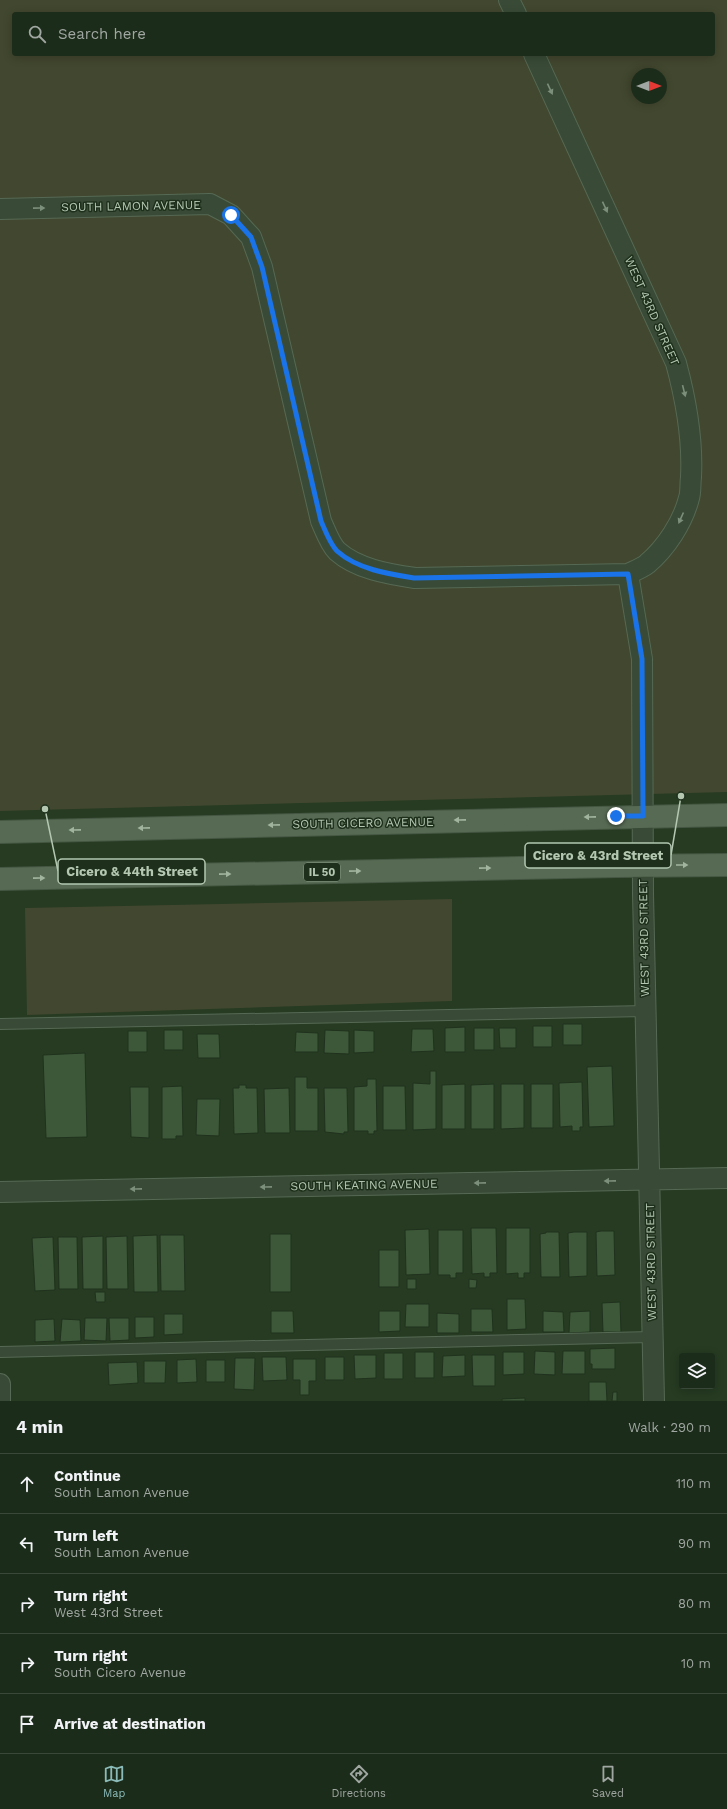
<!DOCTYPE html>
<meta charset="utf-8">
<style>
body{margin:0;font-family:"Work Sans",sans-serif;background:#253423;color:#f1f3f6}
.controls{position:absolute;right:12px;bottom:12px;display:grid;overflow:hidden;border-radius:4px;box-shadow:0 2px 10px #0003}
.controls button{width:36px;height:36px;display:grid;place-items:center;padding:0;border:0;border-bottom:1px solid #3a4839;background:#1c2c1a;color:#f1f3f6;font:20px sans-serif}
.compass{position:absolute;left:631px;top:68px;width:36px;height:36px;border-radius:50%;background:#1c2c1a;box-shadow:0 2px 10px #0003;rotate:90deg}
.stop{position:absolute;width:12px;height:12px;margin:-9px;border:3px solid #1a73e8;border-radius:50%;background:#fff}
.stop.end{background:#1a73e8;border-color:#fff;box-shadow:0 1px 4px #0008}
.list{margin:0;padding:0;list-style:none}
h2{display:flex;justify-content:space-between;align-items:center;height:52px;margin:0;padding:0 16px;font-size:17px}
h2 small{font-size:13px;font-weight:400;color:#a0a7a2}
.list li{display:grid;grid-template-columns:26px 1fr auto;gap:12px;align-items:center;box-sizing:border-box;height:60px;padding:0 16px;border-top:1px solid #3a4839}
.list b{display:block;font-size:15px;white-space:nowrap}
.list p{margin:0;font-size:13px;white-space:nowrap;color:#a0a7a2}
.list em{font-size:13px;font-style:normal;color:#a0a7a2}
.icon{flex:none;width:22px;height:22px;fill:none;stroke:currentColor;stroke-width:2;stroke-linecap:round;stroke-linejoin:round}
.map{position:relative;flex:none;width:727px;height:1401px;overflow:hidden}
.search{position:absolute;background:#1c2c1a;box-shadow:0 2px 10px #0003;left:12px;right:12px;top:12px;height:44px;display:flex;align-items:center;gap:10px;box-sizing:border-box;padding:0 14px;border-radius:4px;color:#a0a7a2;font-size:15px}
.sheet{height:352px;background:#1c2c1a}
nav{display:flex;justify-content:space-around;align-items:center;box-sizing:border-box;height:56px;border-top:1px solid #3a4839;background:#1c2c1a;font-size:11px;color:#a0a7a2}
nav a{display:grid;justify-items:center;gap:2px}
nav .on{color:#8bbbb9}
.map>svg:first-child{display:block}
.green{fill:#42472f;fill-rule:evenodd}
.building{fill:#3d5739;stroke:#20321d}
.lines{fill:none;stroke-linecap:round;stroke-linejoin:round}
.service-casing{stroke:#566954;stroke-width:12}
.minor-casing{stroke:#566954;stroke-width:22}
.primary-casing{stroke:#455742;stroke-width:24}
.service{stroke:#394b36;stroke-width:10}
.minor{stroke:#394b36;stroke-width:20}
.primary{stroke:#576b54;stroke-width:22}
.oneway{fill:#7c8f7a}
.oneway2{fill:#a1b59e}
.route{stroke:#1a73e8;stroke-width:5}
.labels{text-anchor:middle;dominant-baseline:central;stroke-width:3;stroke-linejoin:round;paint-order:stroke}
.shield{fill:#1e301b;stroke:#869a84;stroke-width:1}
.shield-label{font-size:11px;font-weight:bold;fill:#b3c7b1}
.street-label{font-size:12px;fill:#b3c7b1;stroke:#1e301b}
.leader{fill:none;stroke:#b3c7b1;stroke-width:1.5}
.callout-dot{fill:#b3c7b1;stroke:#1e301b;stroke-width:1.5}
.callout{fill:#1e301b;stroke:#b3c7b1;stroke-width:1.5}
.callout-label{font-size:13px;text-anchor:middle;font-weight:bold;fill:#b3c7b1}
</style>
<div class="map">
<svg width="727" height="1401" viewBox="0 0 727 1401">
<rect width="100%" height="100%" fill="#263b22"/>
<path class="green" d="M0,0H727V792L0,811ZM14,14H713V54H14ZM637,74H661V98H637Z
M452,899V1001L27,1015L25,908Z"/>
<path class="building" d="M563,1024H582V1045H563Z
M533,1026H552V1047H533Z
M465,1027V1052H445V1028Z
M474,1028H494V1050H474Z
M499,1028H516V1048H500Z
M412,1029H433L434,1051L411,1052Z
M164,1030H183V1050H164Z
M325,1030L349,1031V1054L324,1053Z
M354,1030L374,1031V1052L354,1053Z
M128,1031H147V1052H128Z
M296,1032L318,1033V1052H295Z
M197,1034H219L220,1058H198Z
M85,1053L87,1137L46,1138L43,1055Z
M612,1066L614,1126L589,1127L587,1067Z
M430,1071H436V1129L413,1130V1083L430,1084Z
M295,1077H307V1088H318V1131H295Z
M367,1079H376L377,1131H374V1134H368V1131H354V1087L367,1086Z
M582,1082L583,1127H580V1131H572V1126L560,1127L559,1083Z
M465,1084V1129H442V1085Z
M494,1084V1129H471V1085Z
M501,1084H524V1128L501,1129Z
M531,1084H553V1128H531Z
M239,1085H246V1088H257L258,1133L234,1134L233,1088H239Z
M182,1086L183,1136H176V1139H162V1087Z
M383,1086H405L406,1130H383Z
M130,1087H149V1138L131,1137Z
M289,1088L290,1133H265L264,1089Z
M324,1088H347L348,1132H344V1134L325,1132Z
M197,1099H220L219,1136L196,1135Z
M471,1228H496L497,1273H490V1277H484V1273L472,1274Z
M506,1228H530V1273H524V1278H518V1273L506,1274Z
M429,1229L430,1274L406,1275L405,1230Z
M438,1230H463V1273H456V1278H450V1275H438Z
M601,1231H614L615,1275L597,1276L596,1232Z
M546,1232H559L560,1277H541L540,1234L546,1233Z
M574,1232H587V1276L569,1277L568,1233Z
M270,1234H291V1292H270Z
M157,1235L158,1292H134L133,1236Z
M160,1235H184L185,1291H161Z
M103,1236V1289H83L82,1237Z
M127,1236L128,1289H107L106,1237Z
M53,1237L55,1290L35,1291L32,1238Z
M58,1237H77L78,1289H59Z
M379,1250H399V1287H379Z
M407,1279H416V1289H407Z
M469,1279L477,1280L476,1288H469Z
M95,1292H105V1302H96Z
M507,1299H525L526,1329L507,1330Z
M620,1302L621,1332H603L602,1303Z
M406,1304H429V1327H405Z
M471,1309H492L493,1332H471Z
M271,1311H293L294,1333H271Z
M379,1311H400V1331L379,1332Z
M543,1311L563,1312L564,1332H543Z
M590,1311V1332L569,1333L570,1312Z
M437,1313L459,1314V1333H437Z
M164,1314H183V1334L164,1335Z
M135,1317H154V1337L135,1338Z
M85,1318H107L106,1341L84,1340Z
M109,1318H129V1340L110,1341Z
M54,1319L55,1341L35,1342V1320Z
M62,1319L80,1320L81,1341L60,1342Z
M615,1348V1369H592V1364H590V1349Z
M535,1351L555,1352V1375L534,1374Z
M563,1351H585V1374H562Z
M415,1352H434V1378H415Z
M503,1352H524V1374L503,1375Z
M384,1353H403V1379H384Z
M354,1355H376V1378L355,1379Z
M465,1355V1376L442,1377L443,1356Z
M472,1355H495V1386H473Z
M262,1357H286L287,1380L263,1381Z
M325,1357H344V1380H325Z
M235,1358H255L254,1390L234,1389Z
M196,1359L197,1382L177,1383V1360Z
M293,1359H316V1381H309V1395H300V1380H293Z
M206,1360H225V1382H206Z
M144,1361H166L165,1383H144Z
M137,1362L138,1383L109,1385L108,1363Z
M589,1382H606L607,1401H589Z
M613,1392H617V1401H612Z
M525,1398V1401H502V1399Z"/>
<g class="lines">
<defs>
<path id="service" d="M0,1024L646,1011
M0,1352L652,1337"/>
<path id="minor" d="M509,0L516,14
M0,209L210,204L231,215L251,237L262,267L321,521C325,530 330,544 337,551C357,569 388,574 415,578L628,574C634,571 642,568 647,564C666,548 683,522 689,498C691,492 690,484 691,477C693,438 686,400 676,363L534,54
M628,574L642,659L643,893L654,1401
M0,1192L727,1178
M0,1384V1401"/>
<path id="primary" d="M0,832L727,815
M0,879L617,866L727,865"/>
</defs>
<use href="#service" class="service-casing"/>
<use href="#minor" class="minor-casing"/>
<use href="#primary" class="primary-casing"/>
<use href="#service" class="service"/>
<use href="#minor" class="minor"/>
<use href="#primary" class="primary"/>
</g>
<defs><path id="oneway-solid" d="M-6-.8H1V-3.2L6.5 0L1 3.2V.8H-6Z"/></defs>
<g class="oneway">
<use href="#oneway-solid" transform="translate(550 89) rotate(65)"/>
<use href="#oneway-solid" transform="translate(605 207) rotate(65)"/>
<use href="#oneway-solid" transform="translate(39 208) rotate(-1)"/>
<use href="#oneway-solid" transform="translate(684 391) rotate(76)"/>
<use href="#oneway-solid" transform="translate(681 518) rotate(114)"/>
<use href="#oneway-solid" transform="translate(610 1181) rotate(179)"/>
<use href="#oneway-solid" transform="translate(480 1183) rotate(179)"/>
<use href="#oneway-solid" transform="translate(266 1187) rotate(179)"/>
<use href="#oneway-solid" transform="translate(136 1189) rotate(179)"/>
</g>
<g class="oneway2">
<use href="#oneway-solid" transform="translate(590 817) rotate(179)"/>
<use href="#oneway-solid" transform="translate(460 820) rotate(179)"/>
<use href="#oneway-solid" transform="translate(274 825) rotate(179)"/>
<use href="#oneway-solid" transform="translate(144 828) rotate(179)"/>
<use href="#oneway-solid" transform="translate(75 830) rotate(179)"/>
<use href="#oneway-solid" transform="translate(682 865)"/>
<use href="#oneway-solid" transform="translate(485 868) rotate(-1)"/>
<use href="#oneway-solid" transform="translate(355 871) rotate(-1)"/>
<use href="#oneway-solid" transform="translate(225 874) rotate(-1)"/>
<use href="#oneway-solid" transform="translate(39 878) rotate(-1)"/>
</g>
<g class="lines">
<path class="route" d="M231,215L251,237L262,267L321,521C325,530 330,544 337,551C357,569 388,574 414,578L628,574L642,659L643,816H616"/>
</g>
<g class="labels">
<rect class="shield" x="304" y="863" width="36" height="18" rx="3"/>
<g class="shield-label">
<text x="322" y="872">IL 50</text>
</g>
<g class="street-label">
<text transform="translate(131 206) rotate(-1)">SOUTH LAMON AVENUE</text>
<text transform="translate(652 311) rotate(66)">WEST 43RD STREET</text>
<text transform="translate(363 823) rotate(-1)">SOUTH CICERO AVENUE</text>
<text transform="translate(644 938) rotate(-91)">WEST 43RD STREET</text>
<text transform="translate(364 1185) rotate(-1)">SOUTH KEATING AVENUE</text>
<text transform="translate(651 1262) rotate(-91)">WEST 43RD STREET</text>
</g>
</g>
<path class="leader" d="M681 796L671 855M45 809L58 871"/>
<g class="callout-dot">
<circle cx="681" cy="796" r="4"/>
<circle cx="45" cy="809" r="4"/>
</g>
<g class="callout">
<rect x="525" y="843" width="146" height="25" rx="4"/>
<rect x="58" y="859" width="147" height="25" rx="4"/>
</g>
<g class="callout-label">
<text x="598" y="860">Cicero &amp; 43rd Street</text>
<text x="132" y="876">Cicero &amp; 44th Street</text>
</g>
</svg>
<div class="controls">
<button><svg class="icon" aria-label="layers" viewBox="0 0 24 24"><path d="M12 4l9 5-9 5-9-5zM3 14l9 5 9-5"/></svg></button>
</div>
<svg class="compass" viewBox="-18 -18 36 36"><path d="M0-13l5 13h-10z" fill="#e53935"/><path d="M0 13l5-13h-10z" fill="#a0a7a2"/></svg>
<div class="stop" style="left:231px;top:215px"></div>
<div class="stop end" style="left:616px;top:816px"></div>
<div class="search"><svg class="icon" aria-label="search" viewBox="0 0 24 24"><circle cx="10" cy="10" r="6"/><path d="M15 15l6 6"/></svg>Search here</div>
</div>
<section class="sheet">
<h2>4 min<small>Walk · 290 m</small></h2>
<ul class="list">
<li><svg class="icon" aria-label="ahead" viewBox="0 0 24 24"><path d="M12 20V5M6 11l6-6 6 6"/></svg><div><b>Continue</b><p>South Lamon Avenue</p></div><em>110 m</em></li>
<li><svg class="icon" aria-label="left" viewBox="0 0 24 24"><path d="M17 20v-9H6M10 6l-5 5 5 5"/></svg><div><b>Turn left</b><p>South Lamon Avenue</p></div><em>90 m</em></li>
<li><svg class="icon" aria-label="right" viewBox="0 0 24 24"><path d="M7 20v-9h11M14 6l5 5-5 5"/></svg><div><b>Turn right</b><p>West 43rd Street</p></div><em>80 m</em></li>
<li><svg class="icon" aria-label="right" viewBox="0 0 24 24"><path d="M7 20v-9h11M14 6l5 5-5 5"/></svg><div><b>Turn right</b><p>South Cicero Avenue</p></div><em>10 m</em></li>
<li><svg class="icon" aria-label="arrive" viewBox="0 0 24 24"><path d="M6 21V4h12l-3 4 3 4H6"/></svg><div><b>Arrive at destination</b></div></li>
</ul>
</section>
<nav>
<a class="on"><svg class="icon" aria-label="map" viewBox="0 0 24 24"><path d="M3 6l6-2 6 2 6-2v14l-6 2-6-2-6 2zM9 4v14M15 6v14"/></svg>Map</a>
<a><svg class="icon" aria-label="directions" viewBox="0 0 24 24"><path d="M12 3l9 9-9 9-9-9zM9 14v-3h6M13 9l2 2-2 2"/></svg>Directions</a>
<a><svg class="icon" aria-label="saved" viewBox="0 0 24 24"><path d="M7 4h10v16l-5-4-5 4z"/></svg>Saved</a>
</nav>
